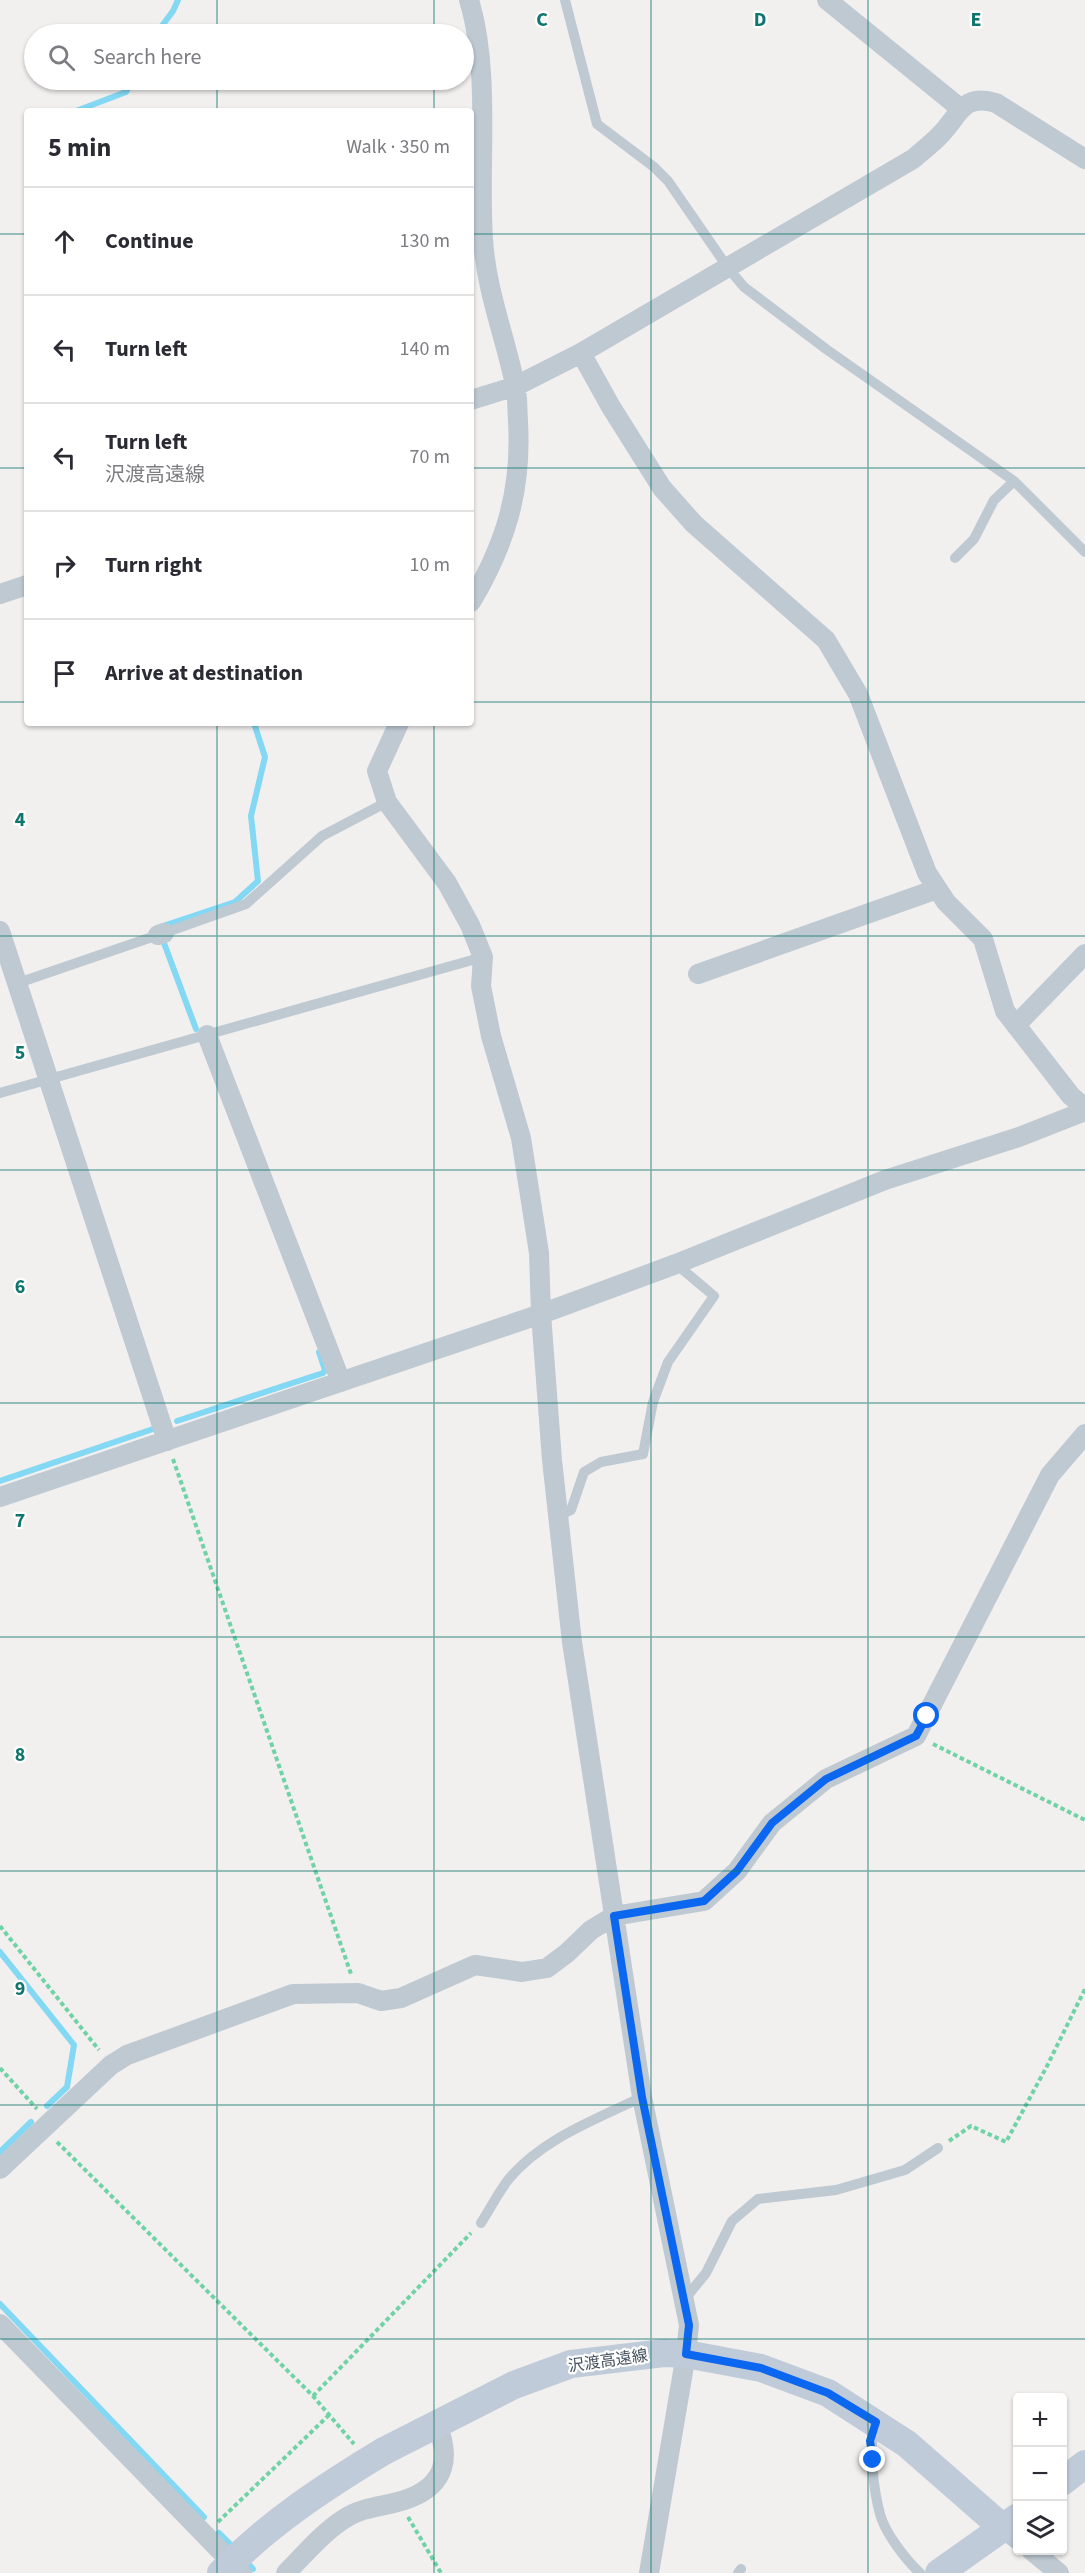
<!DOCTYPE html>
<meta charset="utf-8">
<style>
body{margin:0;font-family:"Source Sans 3","Noto Sans JP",sans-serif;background:#f7f7f7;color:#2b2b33}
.controls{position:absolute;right:18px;bottom:18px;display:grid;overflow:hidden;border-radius:6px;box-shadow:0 2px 4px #0004}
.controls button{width:54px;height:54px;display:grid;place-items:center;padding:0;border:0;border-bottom:2px solid #e1e1e2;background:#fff;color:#2b2b33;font:30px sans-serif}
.stop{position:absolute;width:18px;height:18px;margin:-14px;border:4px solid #0b66f0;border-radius:50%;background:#fff}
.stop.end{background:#0b66f0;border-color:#fff;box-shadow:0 2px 6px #0008}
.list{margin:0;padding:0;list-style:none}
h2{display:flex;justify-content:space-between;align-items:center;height:78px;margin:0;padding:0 24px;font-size:26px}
h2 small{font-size:20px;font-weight:400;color:#7c7c81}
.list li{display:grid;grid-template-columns:39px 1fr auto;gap:18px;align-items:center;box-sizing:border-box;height:108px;padding:0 24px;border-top:2px solid #e1e1e2}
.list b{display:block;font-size:22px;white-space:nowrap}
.list p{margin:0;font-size:20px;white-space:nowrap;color:#7c7c81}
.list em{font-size:20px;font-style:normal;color:#7c7c81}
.icon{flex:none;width:33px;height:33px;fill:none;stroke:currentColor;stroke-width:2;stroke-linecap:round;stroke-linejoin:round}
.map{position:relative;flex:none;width:1085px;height:2573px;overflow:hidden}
.search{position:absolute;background:#fff;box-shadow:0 2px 4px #0004;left:24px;top:24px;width:450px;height:66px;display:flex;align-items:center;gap:15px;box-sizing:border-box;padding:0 21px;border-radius:33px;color:#7c7c81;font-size:22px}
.panel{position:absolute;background:#fff;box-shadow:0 2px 4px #0004;left:24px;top:108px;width:450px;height:618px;border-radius:6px}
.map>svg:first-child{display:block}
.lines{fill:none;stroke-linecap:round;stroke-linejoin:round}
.stream{stroke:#83d8f3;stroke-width:6}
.path{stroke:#6fd3a6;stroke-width:4;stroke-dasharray:4.5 3;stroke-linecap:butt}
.service{stroke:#bec9d2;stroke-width:10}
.minor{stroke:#bec9d2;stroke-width:20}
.secondary{stroke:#c0cbd9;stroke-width:28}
.secondary-bridge{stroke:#c0cbd9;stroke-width:28}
.route{stroke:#0b66f0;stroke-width:8}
.grid{fill:none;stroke:#0f766e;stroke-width:1.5;stroke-opacity:0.55}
.labels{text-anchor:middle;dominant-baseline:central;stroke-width:4.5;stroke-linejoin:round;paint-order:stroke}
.street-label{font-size:16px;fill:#45515e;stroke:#fff}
.grid-label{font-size:20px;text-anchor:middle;font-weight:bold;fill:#0f766e;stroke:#fff;stroke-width:4.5;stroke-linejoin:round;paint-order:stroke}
</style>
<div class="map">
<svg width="1085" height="2573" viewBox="0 0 1085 2573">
<rect width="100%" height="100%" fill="#f2efef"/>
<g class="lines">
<path class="stream" d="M156,34L173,11L178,0
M76,111L126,92L133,80
M160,927L235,902L258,881L251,816L265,757L254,723
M161,935L196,1029
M177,1421L323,1373L325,1370L319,1352
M0,1481L156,1428
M0,1952L74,2045L67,2087L47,2106
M0,2152L31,2122
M0,2304L204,2517
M219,2533L235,2549
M244,2559L253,2569"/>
<path class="path" d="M173,1459L351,1974
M933,1744L1085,1820
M0,1926L99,2050
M0,2068L37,2109
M949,2141L971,2126L1006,2142L1046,2068L1085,1989
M57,2142L313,2396L354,2444
M313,2396L471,2233
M408,2517L441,2573
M218,2522L330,2414"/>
<path class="service" d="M565,0L597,124L654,167L668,181L728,268L744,287L826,349L1014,481L1085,552
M955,558L974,539L994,500L1014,481
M164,933L246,904L322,836L387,802
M18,983L158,935
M0,1093L483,957
M558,1516L571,1510L584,1472L601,1462L643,1454L653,1402L668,1362L714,1296L676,1264
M481,2223C490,2209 498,2193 508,2180C541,2139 597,2119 642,2097
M684,2300L706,2273L732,2221L758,2199L836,2190L905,2170L938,2148
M875,2425C868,2447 874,2492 880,2514C885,2533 906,2560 920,2573
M738,2573L741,2569"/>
<path class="minor" d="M469,0C491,72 478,164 483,239C486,290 505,336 515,385C518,396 517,409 518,421C522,490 506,543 471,602
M827,0L960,108
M581,353L611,407L662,488L694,524L826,640L858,694L927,873L946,902L983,939L1005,1011L1071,1096L1085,1108
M471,400L516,386L581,353L913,159C922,151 933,143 941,134C960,114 963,93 996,103L1085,159
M0,594L27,585
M399,723L377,771L387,802L447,883L470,925L483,957L481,986L491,1036L521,1138L539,1253L541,1314L552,1460L572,1642L642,2097L689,2325L686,2354L649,2573
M0,931L167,1441
M158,935L164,933
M698,974L937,889
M1016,1025L1085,954
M207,1035L341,1382
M0,1497L541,1314L676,1264L885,1180L1019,1137L1085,1111
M0,2169L111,2065L127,2055L293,1994L358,1993L381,2001L401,1998L475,1965L522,1972L547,1968L567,1953L591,1930L614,1916L704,1901L737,1871L772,1823L826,1779L916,1736L1050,1475L1085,1434
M0,2324L242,2573
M1003,2528L1018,2540
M1031,2550L1059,2573
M286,2573C304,2555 322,2533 344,2519C365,2505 388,2507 410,2498C446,2484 451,2456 436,2423"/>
<path class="secondary" d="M384,2451L514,2385L571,2364L664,2353L686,2354L761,2368L828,2393L907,2444L1003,2528
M1062,2482L1085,2464
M939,2573L1018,2517"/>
<path class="secondary-bridge" d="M221,2573C269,2523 326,2486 384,2451"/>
</g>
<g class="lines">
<path class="route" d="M873,2460L870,2441L876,2422L828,2393L761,2368L686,2354L689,2325L642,2097L614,1916L704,1901L737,1871L772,1823L826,1779L916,1736L927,1716"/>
</g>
<path class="grid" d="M217,0V34M434,0V34M651,0V2573M868,0V2573M217,80V111M434,80V111M0,234H27M471,234H1085M0,468H27M471,468H1085M0,702H27M471,702H1085M217,723V2573M434,723V2573M0,936H1085M0,1170H1085M0,1403H1085M0,1637H1085M0,1871H1085M0,2105H1085M0,2339H1085"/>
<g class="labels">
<g class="street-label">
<text transform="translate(608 2361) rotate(-8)">沢渡高遠線</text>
</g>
</g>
<g class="grid-label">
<text x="542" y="26">C</text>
<text x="760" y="26">D</text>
<text x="976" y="26">E</text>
<text x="20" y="826">4</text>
<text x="20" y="1059">5</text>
<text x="20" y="1293">6</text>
<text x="20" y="1527">7</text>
<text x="20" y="1761">8</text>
<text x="20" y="1995">9</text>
</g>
</svg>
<div class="controls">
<button>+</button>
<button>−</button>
<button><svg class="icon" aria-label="layers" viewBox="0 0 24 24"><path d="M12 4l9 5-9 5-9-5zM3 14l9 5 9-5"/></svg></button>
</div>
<div class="stop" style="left:927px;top:1716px"></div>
<div class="stop end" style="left:873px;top:2460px"></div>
<div class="search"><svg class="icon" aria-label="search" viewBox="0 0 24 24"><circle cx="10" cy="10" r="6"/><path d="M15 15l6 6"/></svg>Search here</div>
<section class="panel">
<h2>5 min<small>Walk · 350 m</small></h2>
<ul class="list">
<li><svg class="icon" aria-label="ahead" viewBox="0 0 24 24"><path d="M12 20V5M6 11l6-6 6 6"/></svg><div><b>Continue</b></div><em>130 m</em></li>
<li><svg class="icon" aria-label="left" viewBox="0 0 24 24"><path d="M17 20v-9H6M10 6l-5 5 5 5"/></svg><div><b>Turn left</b></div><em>140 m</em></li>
<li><svg class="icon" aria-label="left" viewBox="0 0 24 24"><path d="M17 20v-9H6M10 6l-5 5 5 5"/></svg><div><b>Turn left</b><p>沢渡高遠線</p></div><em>70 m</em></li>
<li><svg class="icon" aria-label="right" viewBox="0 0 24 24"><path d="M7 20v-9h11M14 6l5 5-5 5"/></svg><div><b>Turn right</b></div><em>10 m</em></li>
<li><svg class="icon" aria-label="arrive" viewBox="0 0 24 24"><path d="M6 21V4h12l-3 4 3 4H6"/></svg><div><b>Arrive at destination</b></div></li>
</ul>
</section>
</div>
